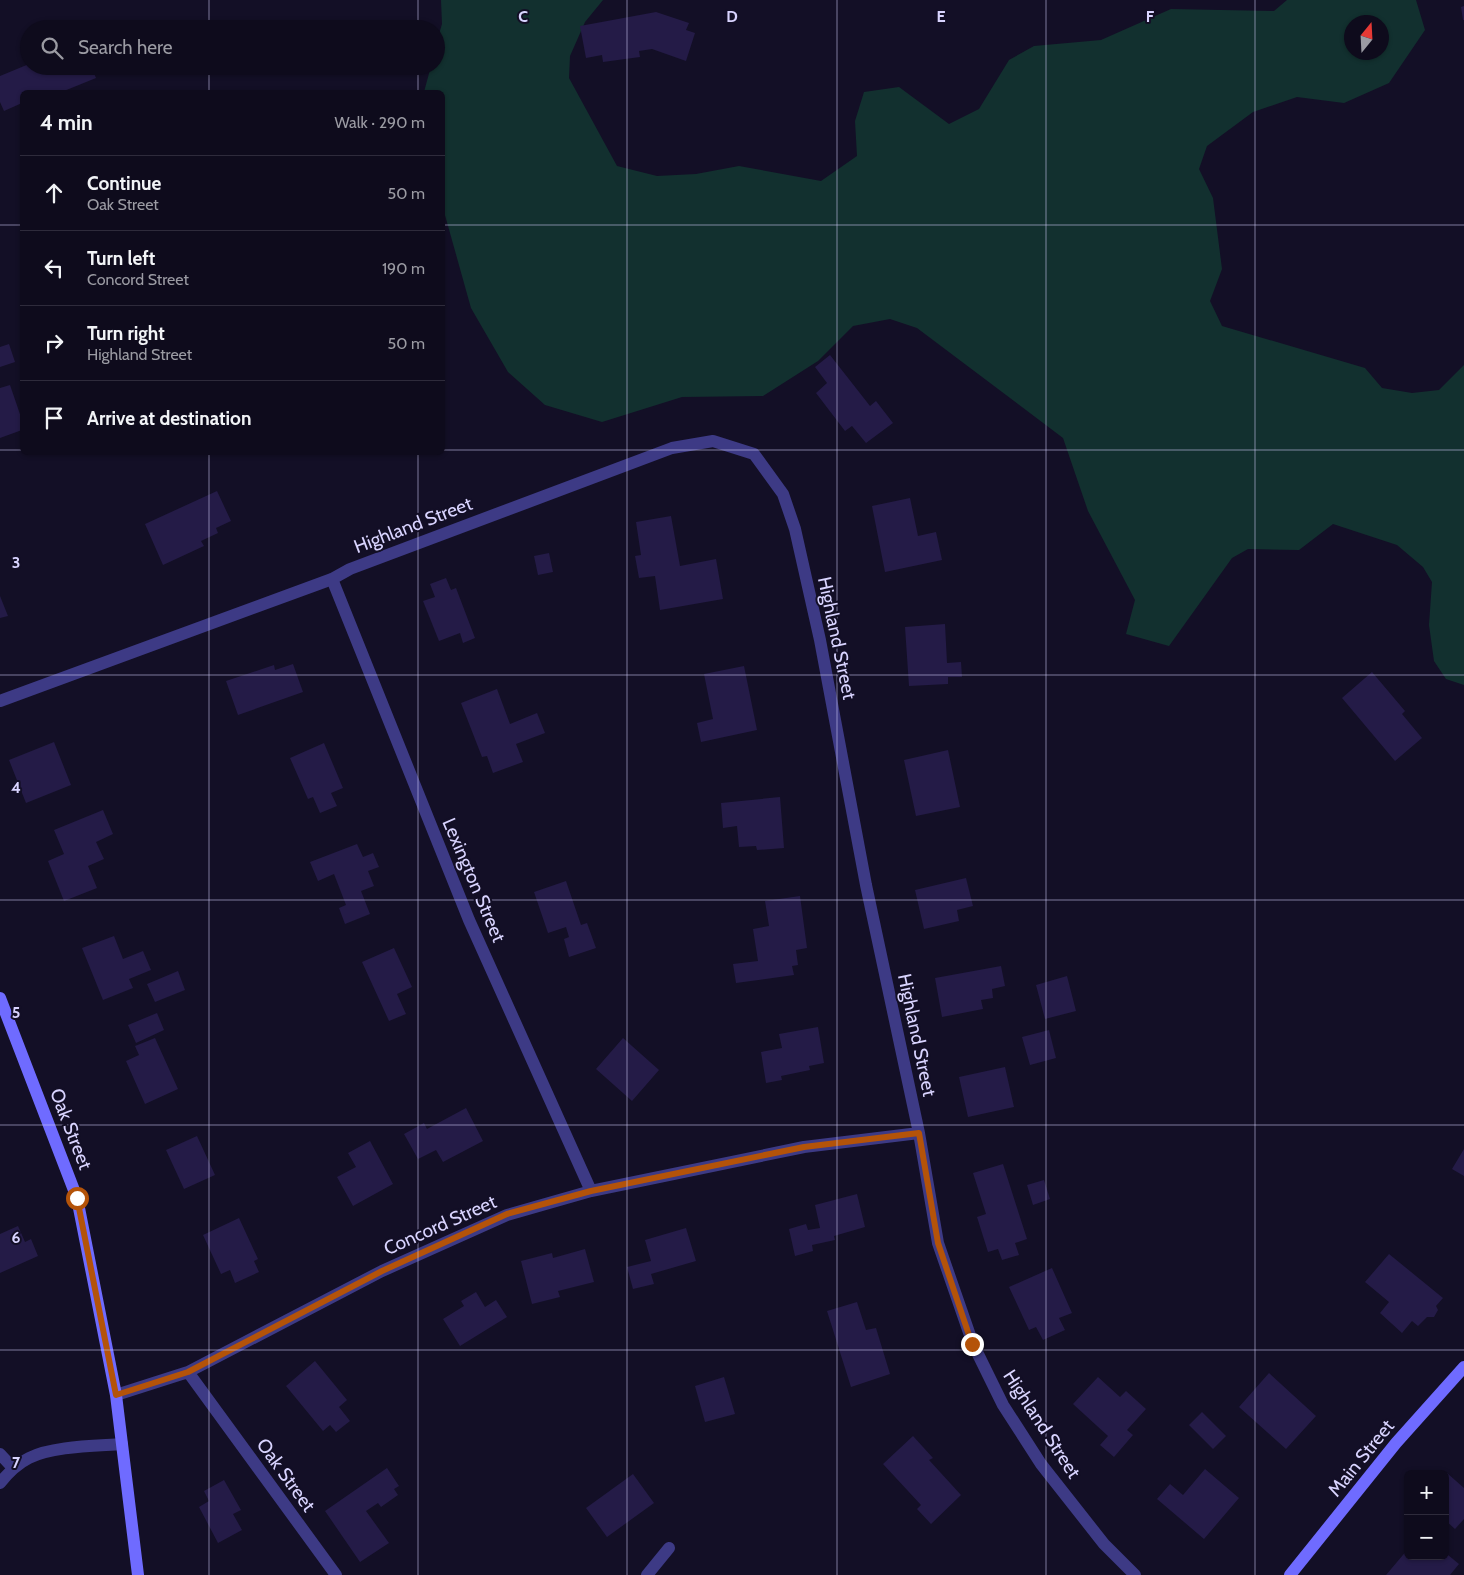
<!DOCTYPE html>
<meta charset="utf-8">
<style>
body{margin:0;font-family:Cabin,sans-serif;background:#1c1929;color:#f1f3f6}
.controls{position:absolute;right:15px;bottom:15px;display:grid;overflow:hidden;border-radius:8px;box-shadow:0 1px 4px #0004}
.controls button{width:45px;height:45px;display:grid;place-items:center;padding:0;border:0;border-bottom:1px solid #2e2b3b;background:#0e0b1c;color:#f1f3f6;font:25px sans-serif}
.compass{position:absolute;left:1344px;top:15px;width:45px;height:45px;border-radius:50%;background:#0e0b1c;box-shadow:0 1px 4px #0004;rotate:18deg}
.stop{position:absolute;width:15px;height:15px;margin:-11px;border:4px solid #b45309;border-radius:50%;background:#fff}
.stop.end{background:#b45309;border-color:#fff;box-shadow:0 1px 5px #0008}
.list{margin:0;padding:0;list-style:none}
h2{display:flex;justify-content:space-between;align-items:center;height:65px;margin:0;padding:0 20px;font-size:21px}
h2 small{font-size:16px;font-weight:400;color:#9b9ba3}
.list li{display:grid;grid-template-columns:32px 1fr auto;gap:15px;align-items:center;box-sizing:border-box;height:75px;padding:0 20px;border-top:1px solid #2e2b3b}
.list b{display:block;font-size:19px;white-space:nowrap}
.list p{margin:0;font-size:16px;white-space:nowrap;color:#9b9ba3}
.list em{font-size:16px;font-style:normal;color:#9b9ba3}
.icon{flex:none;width:28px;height:28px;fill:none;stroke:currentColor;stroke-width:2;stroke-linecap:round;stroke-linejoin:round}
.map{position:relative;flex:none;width:1464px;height:1575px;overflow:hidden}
.search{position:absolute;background:#0e0b1c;box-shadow:0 1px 4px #0004;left:20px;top:20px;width:425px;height:55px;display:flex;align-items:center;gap:12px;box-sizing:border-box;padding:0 18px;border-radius:28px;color:#9b9ba3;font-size:19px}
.panel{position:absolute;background:#0e0b1c;box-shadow:0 1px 4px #0004;left:20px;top:90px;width:425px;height:365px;border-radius:8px}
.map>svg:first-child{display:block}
.green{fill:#12302f;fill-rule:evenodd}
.building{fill:#241b47}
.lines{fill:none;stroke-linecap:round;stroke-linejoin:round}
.service{stroke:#3d3a85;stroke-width:12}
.minor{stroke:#3d3a85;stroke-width:12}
.secondary{stroke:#6f6bff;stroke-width:12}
.route{stroke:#b45309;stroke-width:6}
.grid{fill:none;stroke:#d9d4ff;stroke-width:1;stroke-opacity:0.55}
.labels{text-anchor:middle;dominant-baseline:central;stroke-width:4;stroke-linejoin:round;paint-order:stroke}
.street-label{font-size:19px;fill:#d9d4ff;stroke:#130f26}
.grid-label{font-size:16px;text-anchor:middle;font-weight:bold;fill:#d9d4ff;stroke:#130f26;stroke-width:4;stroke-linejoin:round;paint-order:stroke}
</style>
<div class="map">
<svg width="1464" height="1575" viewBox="0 0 1464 1575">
<rect width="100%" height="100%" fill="#130f26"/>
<path class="green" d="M441,0H603L585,22L570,56L569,78L617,166L657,176L696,174L739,166L821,181L857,156L855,121L864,92L899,87L949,124L979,109L1009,60L1034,46L1101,40L1171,9L1274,11L1287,0H1416L1425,30L1389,83L1344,103L1297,97L1253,112L1207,146L1199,169L1213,198L1222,269L1210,301L1222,326L1365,368L1382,388L1412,393L1439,390L1464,365V685L1446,679L1434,661L1429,625L1432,582L1423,567L1397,545L1333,524L1299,550L1248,549L1232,558L1169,646L1126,634L1135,600L1088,511L1063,438L917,328L890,319L853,326L818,361L763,396L682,397L602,422L545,405L508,372L471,308L443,208L442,92H424L431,66H436V44L442,24ZM1352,22H1382V52H1352Z"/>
<path class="building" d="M1464,6V20H1463L1461,7Z
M656,12L689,23L686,30L695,33L686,61L652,49L639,51L640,57L603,62L602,55L586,58L580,26Z
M29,64V66H91L96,78L64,91V92H22V103L4,111L0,102V76Z
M9,344L15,362L0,367V347Z
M830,355L870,406L876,401L893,423L866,443L852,426L845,431L816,393L827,383L815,367Z
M10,385L22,420V430L0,438V388Z
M217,491L231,521L216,528L218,533L201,541L204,546L163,565L145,524Z
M910,498L918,536L936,532L942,560L885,572L872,506Z
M671,516L680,566L716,559L723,599L660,610L655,576L639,578L635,556L641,555L636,522Z
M549,553L553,572L538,575L534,556Z
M446,578L451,590L456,588L475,638L463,643L460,633L439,641L423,601L435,597L430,584Z
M0,596L8,616L0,618Z
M945,624L947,663L961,662L962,677H948V684L909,686L905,627Z
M293,664L303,692L238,715L226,681L274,665L275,670Z
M744,666L757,730L701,742L697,723L713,719L704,674Z
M1372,672L1405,711L1402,714L1422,738L1395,761L1342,698Z
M497,689L510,724L537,713L545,733L516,744L523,762L493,773L487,756L482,757L461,703Z
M54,742L71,785L26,803L9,760Z
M324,743L343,788L331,793L337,806L320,813L313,797L308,799L290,758Z
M948,750L960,807L916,816L904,760Z
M780,797L784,848L757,850L756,846L739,847L737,826L723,828L721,803Z
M103,810L113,834L96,842L104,859L88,866L97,888L64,901L48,861L64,854L54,830Z
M357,844L363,857L373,853L379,867L368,871L374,886L361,891L370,914L345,924L339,908L346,905L334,874L318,881L310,862Z
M966,878L973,906L957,910L959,921L924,929L915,890Z
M566,881L581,925L587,923L596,948L569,957L564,939L569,937L566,927L548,933L534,892Z
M800,896L807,948L796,950L798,965L792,966L794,975L736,983L733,964L758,961L753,929L769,926L765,901Z
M114,936L123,959L143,951L151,970L129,979L133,988L103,1000L82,948Z
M394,948L412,987L397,994L406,1014L389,1021L362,962Z
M1001,966L1005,986L992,989L993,998L981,1000L983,1009L942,1017L935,978Z
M178,971L185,990L155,1002L147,984Z
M1067,976L1076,1011L1045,1019L1036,985Z
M157,1013L164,1030L136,1043L128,1025Z
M818,1027L824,1063L809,1066L810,1070L781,1076L782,1080L766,1083L761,1052L782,1048L779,1034Z
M1049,1030L1056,1058L1030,1065L1022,1037Z
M155,1038L178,1089L145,1104L126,1061L139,1055L135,1046Z
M623,1038L659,1070L632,1101L596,1069Z
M1005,1067L1014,1107L968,1117L959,1077Z
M466,1108L483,1141L443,1162L436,1150L418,1159L404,1134L424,1123L427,1129Z
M197,1136L215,1175L184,1189L166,1150Z
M370,1141L393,1184L353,1206L337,1177L356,1167L348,1153Z
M1464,1149V1176L1452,1169Z
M1003,1164L1027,1239L1015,1243L1019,1255L1002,1260L998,1249L988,1252L977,1217L986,1214L973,1173Z
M1044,1180L1050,1199L1033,1205L1027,1185Z
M857,1194L865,1227L834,1236L835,1240L812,1245L813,1251L795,1256L789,1229L806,1224L808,1230L820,1228L815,1205Z
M239,1218L258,1259L254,1261L259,1272L235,1283L230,1270L221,1274L203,1235Z
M18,1226L25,1242L31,1239L38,1256L0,1273V1234Z
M686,1228L696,1261L651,1274L654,1284L633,1289L627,1267L651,1261L645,1240Z
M585,1249L594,1282L558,1291L560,1297L532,1304L521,1261L552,1253L553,1258Z
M1389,1254L1443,1298L1436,1306L1438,1310L1434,1317H1427L1418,1326L1412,1321L1402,1333L1380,1313L1389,1302L1365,1282Z
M1052,1268L1072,1313L1059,1318L1065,1330L1043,1340L1036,1327L1029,1330L1009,1287Z
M476,1292L485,1307L496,1300L507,1317L460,1346L443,1319L464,1306L461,1301Z
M857,1302L866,1330L876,1328L890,1374L851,1387L827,1311Z
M315,1361L347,1400L339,1407L350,1421L336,1432L330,1425L323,1431L286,1386Z
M1269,1373L1316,1416L1286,1449L1239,1407Z
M724,1377L735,1414L705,1422L695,1386Z
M1098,1377L1120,1397L1126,1391L1146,1409L1127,1430L1133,1435L1114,1457L1100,1445L1108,1436L1073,1404Z
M1202,1412L1226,1436L1213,1449L1189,1425Z
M913,1436L933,1458L929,1460L961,1495L931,1524L917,1509L921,1505L883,1464Z
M387,1468L399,1486L394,1489L398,1495L381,1507L378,1503L366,1511L389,1543L360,1562L325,1511Z
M1205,1469L1239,1498L1204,1539L1157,1499L1170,1484L1183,1495Z
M1447,1473L1464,1488V1519L1455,1529L1445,1520V1475Z
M633,1474L654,1503L607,1537L586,1508Z
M224,1480L241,1510L233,1514L242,1530L218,1543L199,1507L209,1501L204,1491Z
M1408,1549V1556H1441L1444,1559L1448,1555L1459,1564L1450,1575H1386Z"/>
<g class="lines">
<path class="service" d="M0,1454L13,1468
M0,1483C8,1473 17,1464 29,1458C52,1446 96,1446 122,1444
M647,1575L669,1548"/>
<path class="minor" d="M332,579L469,920L591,1191
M0,701L332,579L350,569L672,448L713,441L754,454L783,494L795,529L820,640L866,885L919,1133L938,1243L973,1344L1003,1405L1041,1464L1104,1544L1135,1575
M188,1372L336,1575
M116,1395L188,1372L382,1271L507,1215L591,1191L804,1147L919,1133"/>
<path class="secondary" d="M0,998L77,1198L116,1395L138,1575
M1290,1575L1396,1443L1464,1367"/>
</g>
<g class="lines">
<path class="route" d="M77,1198L116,1395L188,1372L382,1271L507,1214L591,1191L804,1147L919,1133L938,1243L972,1344"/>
</g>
<path class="grid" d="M209,0V29M418,0V29M627,0V1575M837,0V1575M1046,0V1575M1255,0V1575M209,66V92M418,66V92M0,225H22M442,225H1464M0,450H22M442,450H1464M209,452V1575M418,452V1575M0,675H1464M0,900H1464M0,1125H1464M0,1350H1464"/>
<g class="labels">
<g class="street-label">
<text transform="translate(413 525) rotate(-21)">Highland Street</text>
<text transform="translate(837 638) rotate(78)">Highland Street</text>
<text transform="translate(474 880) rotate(67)">Lexington Street</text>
<text transform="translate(917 1035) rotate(78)">Highland Street</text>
<text transform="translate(71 1129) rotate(69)">Oak Street</text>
<text transform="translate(440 1225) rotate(-24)">Concord Street</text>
<text transform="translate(1042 1424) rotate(57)">Highland Street</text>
<text transform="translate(1361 1458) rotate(-51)">Main Street</text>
<text transform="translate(286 1475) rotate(54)">Oak Street</text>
</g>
</g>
<g class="grid-label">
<text x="523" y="22">C</text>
<text x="732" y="22">D</text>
<text x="941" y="22">E</text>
<text x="1150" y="22">F</text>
<text x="16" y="568">3</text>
<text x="16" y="793">4</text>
<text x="16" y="1018">5</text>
<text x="16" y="1243">6</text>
<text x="16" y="1468">7</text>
</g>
</svg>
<div class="controls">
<button>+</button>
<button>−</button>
</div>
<svg class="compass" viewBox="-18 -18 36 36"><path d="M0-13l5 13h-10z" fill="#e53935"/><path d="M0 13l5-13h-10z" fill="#9b9ba3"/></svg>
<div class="stop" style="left:77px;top:1198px"></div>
<div class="stop end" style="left:972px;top:1344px"></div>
<div class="search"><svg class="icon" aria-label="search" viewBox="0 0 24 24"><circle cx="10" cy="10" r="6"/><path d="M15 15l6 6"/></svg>Search here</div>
<section class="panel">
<h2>4 min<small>Walk · 290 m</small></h2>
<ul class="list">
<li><svg class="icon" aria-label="ahead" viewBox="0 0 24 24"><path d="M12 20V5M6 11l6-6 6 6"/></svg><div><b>Continue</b><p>Oak Street</p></div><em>50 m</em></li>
<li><svg class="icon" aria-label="left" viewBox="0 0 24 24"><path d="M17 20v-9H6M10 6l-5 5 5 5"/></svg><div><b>Turn left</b><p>Concord Street</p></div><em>190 m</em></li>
<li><svg class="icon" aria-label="right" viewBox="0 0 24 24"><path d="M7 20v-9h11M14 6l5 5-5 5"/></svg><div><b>Turn right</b><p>Highland Street</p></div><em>50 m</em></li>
<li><svg class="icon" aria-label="arrive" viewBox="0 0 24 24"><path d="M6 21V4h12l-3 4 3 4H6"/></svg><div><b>Arrive at destination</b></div></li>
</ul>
</section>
</div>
